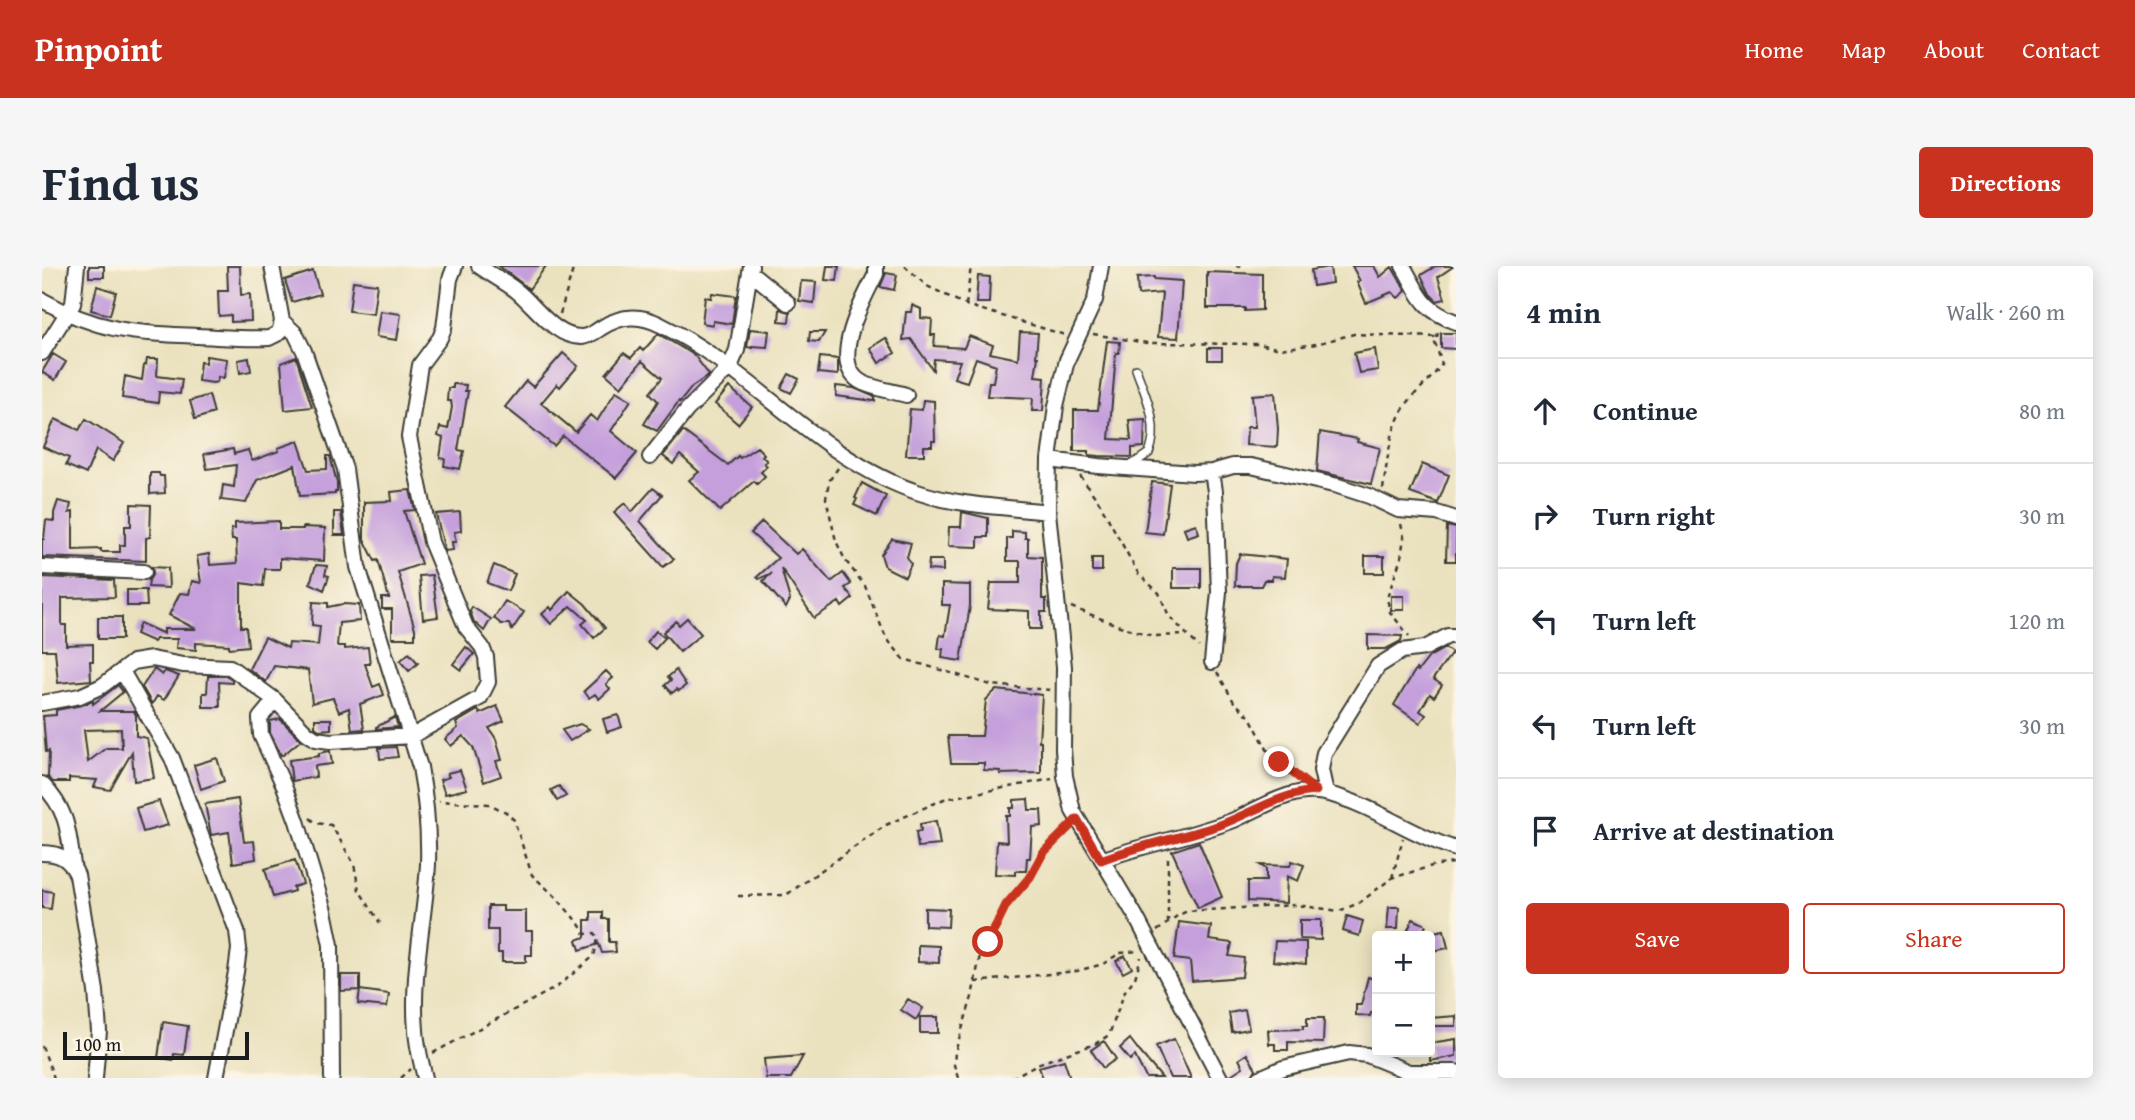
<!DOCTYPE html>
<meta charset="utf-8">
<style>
body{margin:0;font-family:"Gentium Book Plus",serif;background:#f6f6f7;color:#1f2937}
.controls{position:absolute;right:21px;bottom:21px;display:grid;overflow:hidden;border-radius:7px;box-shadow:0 4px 18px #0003}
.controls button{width:63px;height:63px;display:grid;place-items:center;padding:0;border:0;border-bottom:2px solid #e0e1e3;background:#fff;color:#1f2937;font:35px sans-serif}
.scale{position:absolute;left:21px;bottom:18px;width:186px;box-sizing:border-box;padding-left:7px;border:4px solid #1c1c1c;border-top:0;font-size:19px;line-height:24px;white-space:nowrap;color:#1c1c1c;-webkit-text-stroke:5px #fcf5e5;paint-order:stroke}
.stop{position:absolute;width:21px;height:21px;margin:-16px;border:5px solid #c8321e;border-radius:50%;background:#fff}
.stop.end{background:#c8321e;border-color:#fff;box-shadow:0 2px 7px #0008}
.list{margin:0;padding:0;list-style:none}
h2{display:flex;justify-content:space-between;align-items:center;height:91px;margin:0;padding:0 28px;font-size:30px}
h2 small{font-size:23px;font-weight:400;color:#747a83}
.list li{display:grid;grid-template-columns:46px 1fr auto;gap:21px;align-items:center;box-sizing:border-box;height:105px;padding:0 28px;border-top:2px solid #e0e1e3}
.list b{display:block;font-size:26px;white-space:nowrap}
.list em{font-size:23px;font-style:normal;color:#747a83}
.actions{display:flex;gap:14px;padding:21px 28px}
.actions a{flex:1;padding:16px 0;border:2px solid #c8321e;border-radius:7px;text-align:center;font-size:24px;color:#c8321e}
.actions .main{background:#c8321e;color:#fff}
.icon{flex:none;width:38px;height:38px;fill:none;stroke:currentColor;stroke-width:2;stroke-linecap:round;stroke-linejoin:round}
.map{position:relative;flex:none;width:1414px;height:812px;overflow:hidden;border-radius:7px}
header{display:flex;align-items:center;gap:42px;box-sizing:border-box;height:98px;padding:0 35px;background:#c8321e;color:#fff}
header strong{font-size:33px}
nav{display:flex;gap:38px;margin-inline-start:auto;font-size:24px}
.intro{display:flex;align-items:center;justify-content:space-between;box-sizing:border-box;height:168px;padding:0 42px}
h1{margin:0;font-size:49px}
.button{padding:18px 32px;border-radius:7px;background:#c8321e;color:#fff;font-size:24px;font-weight:700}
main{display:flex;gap:42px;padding:0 42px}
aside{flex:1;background:#fff;border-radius:7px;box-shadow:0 4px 18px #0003}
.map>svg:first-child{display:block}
.building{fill:#c49fdc;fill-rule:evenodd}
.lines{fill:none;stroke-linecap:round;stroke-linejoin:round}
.service-casing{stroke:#3b3a34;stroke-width:10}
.minor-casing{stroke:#3b3a34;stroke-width:18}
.path{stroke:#3b3a34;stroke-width:2.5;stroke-dasharray:5 5;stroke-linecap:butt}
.service{stroke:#fff;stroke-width:7}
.minor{stroke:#fff;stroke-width:14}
.route{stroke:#c8321e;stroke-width:9}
</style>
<header>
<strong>Pinpoint</strong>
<nav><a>Home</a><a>Map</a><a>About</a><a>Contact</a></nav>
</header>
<div class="intro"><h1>Find us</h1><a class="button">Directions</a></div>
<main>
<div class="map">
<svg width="1414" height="812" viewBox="0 0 1414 812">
<rect width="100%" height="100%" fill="#fcf5e5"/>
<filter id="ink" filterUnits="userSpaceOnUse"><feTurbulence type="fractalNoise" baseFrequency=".0143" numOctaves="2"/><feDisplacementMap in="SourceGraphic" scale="14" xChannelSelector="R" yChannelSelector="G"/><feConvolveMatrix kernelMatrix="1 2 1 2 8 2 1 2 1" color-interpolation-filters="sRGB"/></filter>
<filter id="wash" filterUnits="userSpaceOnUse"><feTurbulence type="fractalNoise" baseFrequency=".00686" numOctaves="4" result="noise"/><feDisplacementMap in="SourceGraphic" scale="28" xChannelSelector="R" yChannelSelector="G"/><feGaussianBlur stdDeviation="1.57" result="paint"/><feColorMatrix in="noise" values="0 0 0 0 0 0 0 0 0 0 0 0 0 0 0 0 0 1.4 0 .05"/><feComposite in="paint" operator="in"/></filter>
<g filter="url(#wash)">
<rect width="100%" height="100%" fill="#eae1be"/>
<g id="blocks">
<path class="building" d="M47,0H62V11H47Z
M185,0H198L199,29L208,28L209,55L189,56V49L177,50L176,25H186Z
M457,0H504L487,23Z
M785,0H797L795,15L783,14Z
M1310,0H1332L1338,11L1350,1L1364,25L1356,32L1350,26L1324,37L1315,16L1318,15Z
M1394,0H1412L1396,11L1403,33L1395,35L1388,28L1379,9Z
M1288,1L1290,17L1271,20L1269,4Z
M271,5L278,28L250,36L243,14Z
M1165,6L1220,8V44L1203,45V42H1165Z
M844,7L855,9L852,24L838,21Z
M936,10L948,11L947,37H934Z
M1112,11V13L1140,15L1136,72L1116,71L1120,27L1096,29L1095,12Z
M311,15L335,18L331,48L307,45Z
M759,15L774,16L772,37L757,35Z
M55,20L74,26L68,49L49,44Z
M670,27L694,30L690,58L671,55V59L660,57L663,31L669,32Z
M870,39L879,43V52L890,53L889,69H893L892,80L922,82L927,70L951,79L948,87L976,93L978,66L996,67L994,91H996L993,110L1003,111L1001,145H990L991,132L945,130L947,116H951L954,99L934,92L925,116L912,112L918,95L892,93L891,104L869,73L861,74L864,46H869Z
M738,43L748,46L747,56L737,55Z
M338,45L359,48L355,74L334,71Z
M708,63L727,65L725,81L710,80V82L705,81Z
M768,66H783L777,76L767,75Z
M1399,67H1414V83L1399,82Z
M616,68L652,89L667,109L650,121L638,136L637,135L615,165L602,158L616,135L608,127L620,112L600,95L579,121L564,108L582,87L589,92L598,82L601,85Z
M844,72L853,87L837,97L828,82Z
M1065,75L1078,76L1077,87H1074L1067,173L1089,174L1087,154L1103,153L1102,181L1090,182V191L1057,190L1047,189V185H1032V144H1056Z
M1166,82H1180V94H1166Z
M1333,83L1336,104L1317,107L1312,87Z
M521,87L536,100L518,121L515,118L499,137L534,166L548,149L555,155L574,125L589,134L569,165L595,187L574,212L521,170L512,180L463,141L484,115L491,121Z
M11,88L24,96L13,114L0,106Z
M164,90L185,93L182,112L176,111L175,116L171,117L156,115L158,96L164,97Z
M254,91L270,141L243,144L239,97Z
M778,91L796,93V109L776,107Z
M207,92L209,105L198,107L196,94Z
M105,93H116L115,110L140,113L138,128L117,126L116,137L80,132L83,110L100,114L102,99H104Z
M747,108L757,113L749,127L739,122Z
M411,118L424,119L423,125H426L416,184L422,185L418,203L402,200L403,193L398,192L401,172L396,170L398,161L406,163L410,141L409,135H405L406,122H411Z
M794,120L812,122L833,131V135L794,130Z
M687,121L710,141L696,158L673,138Z
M1233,127L1236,163L1235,181L1204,179L1205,161H1213L1210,129Z
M167,129L172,147L153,153L148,135Z
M881,134L892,135L893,175H890V180H882V189H864L868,143L880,144Z
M13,153L37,164L44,153L82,177L71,195L54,184L44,208L24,199L27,192L1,181Z
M641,165L686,199L696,190L698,192L715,181L722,188L720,190L725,195L722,197L725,200L719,206L723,210L715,218L712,215L678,245L647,214L657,206L638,189L631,198L621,190Z
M1278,166L1316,173L1315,176L1338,182L1329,218L1275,205Z
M256,175L266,204L285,203V190H288L295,217V226H293V228L258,230L253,199L215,214L204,237L179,234L181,219L192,221L194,199L165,203L162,188L191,183L192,188L206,184L210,195L237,185L236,182Z
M1380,198L1407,209L1396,237L1368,227Z
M108,207H117L118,210H122L123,227L108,228Z
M1110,216L1128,218L1121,268L1103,266Z
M820,217L844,230L835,250L812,239L815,233L813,232Z
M611,222L620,229L598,255L632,293L621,301L572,246L583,237L590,246Z
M368,224L373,244L362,245L379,298L356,306L373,363V372H350V343H340V332H347L336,294L333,295L322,273V236L350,235L349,226Z
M16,235L29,238L27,247L31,246V284L59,283V286H78V279H83V260H89V238L109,239L108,271L104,272V295L0,291V273H2L4,254L12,255V247Z
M292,246H299L302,269H292Z
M418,246L419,265L412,266L414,276H410L411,284L403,285L394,248Z
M920,246L946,252V271H936V281L906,280L907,261H919Z
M237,255V263H261V261L283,262L282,295L238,292V303H223L221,320L199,317V361H204L206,380L187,382V379L154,377V384L134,382L135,373H114L112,376L94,368L98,357L122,368V363H154L127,349L138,327L147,328L150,315L159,317L155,290L167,288L168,299L195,297L194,274H190L189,263H193V257Z
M720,256L754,288L760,283L789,316L801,307L809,318L803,322L811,332L800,341L797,336L772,352L739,302L748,334L744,342L721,315L730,307L717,313L715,311L736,292L709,267Z
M1154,258L1157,267L1145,271L1142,262Z
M1405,260L1414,262V295H1404Z
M970,265L983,266V272H986V290L1000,291V333H1004V346H999V363H987V345L946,343L949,317H978V295H965V272H970Z
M850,273L869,277L865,291L869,298L863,311L843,301L839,289Z
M1198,288L1245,293L1243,311L1230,310V314H1222L1219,320H1193L1194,297Z
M1323,290H1342V307H1323Z
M1050,292H1060V305H1050Z
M887,294H901V305L886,304Z
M274,299L285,300L283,309L287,310L282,324L268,317Z
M452,299L473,308L466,325L445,317Z
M110,301L126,302L127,322L106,321L107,314L111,307Z
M1131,302H1159V322H1131Z
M390,309L396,351L381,353L377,310Z
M0,311L72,314L73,331L20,332V359H24V379L51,378V395H48L49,414L16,417L13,384H0Z
M900,318L928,319V340L919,395L900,392L901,383H896L898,369L903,370L908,339H900Z
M85,324H104L105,340H85Z
M527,325L543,338L563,362L552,372L540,358L545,354L529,340L509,358L500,348L508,341L510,344Z
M1349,330H1362V344H1349Z
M463,335L482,346L470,364L467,358H459L452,352Z
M271,336L286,337V341L301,338L317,339L318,355L297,357L295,380H303V383L326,381L328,398H323L331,421L338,418L342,429L318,438L322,463L310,464L307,442L297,446L291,432L270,437L266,404L232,400L224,416L207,403L223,371L246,382L247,377L276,379L278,360L270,359Z
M430,341L449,353L442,365L432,356L428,345Z
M56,351H80V373H56Z
M645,352L659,368L638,386L621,366L634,355L637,359Z
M614,365L623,372L613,383L605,376Z
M1326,369L1360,370L1359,375L1344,383H1326Z
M424,381L432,388L419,404L411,398Z
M1403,382L1410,387L1391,413L1400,419L1392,431L1388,428L1378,445L1384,449L1378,457L1352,439L1374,403L1376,405L1387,391Z
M367,387L376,397L367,405L358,395Z
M112,403L120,409L123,405L137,410L122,434L115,430L110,438L100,421Z
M634,404L644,419L637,425L635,423L630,427L623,419L629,414L626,411Z
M564,405L571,412L564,418L568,423L557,433L553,428L547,432L542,425Z
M166,410H185L190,414V417L177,416L178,441H161V427H165Z
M76,419L81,426L58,445H92L94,449V470L105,472L112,512L92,515L90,486L68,524L52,521L55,514L27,512V516H11L6,511L7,485L4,486L1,450L14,449V444L40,439L51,435V438ZM79,463L80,482H64L46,496L42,464Z
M954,424L1000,429L997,475H999V507L958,508V505L942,504V497H909L906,470H940L944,434Z
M455,440L462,455L447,462L454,473L460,494L454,495L459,510L442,516L431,481L421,470L409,480L403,473L416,462L414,457L436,444L438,448Z
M576,449L580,461L565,466L561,453Z
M353,451L356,461L334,463V461Z
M238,453L259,474L241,489H239L228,467V455Z
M273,453H289V463L277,464L273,461Z
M538,458L547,463L528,475L520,464Z
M354,481L356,491L338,493L337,482Z
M288,485L290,498L273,500L274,511L250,515L247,494L277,490V487Z
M175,492L182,515L159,523L152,499Z
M418,504L425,523L403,528L398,514L407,511L405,507Z
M517,520L524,530L515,535L509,524Z
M196,533L202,576L212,575L214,593L191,597L187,566L169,569L163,538Z
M986,533L987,544H999L1000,560L990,561L988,592H985L984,605H973V609L953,608L955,575L965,576L964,550H968V542H972V534Z
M117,535L126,559L101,566L94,542Z
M894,555L898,579L876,581L874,566L879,565L878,558Z
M1157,576L1180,631L1156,642L1130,585Z
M253,594L261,618L251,621L252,625L231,631L223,603Z
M1250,595L1262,599L1256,615L1245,610L1244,637L1206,635V615H1224V603L1218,599L1248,600Z
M0,624L11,626L9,643L0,642Z
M446,640H461V645H484V665H490V689H484V696H460V687H456V664H446Z
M1347,641H1357L1356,663H1345Z
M883,642L907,643L906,661L883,660Z
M549,646H561V653H567V676H573L574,686L560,687L557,678L538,684L535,674L543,671V654H549Z
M1305,650L1321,655L1317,670L1301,665Z
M1371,653L1384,659L1379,670H1363Z
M1258,654H1279V674L1258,673Z
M1137,656L1169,660L1167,674L1190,677L1187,690L1202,692L1200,711L1150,715L1148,695L1132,693Z
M1402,664L1406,682L1390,685L1387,667Z
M1233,675L1264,676V698L1231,695Z
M876,679L897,680V697L876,696Z
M1083,690L1090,702L1081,707L1074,695Z
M299,709H318V724L299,725Z
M1326,711L1335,714V747H1329L1328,750L1314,749V739H1319Z
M318,724L347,728L345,741L316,738Z
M866,733L881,742L874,754L859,744Z
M1203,744L1207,763L1190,766L1187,747Z
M1414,750V760H1388V752Z
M878,751H896V767H878Z
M1265,752H1282L1281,777L1246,776V784H1233V778H1227L1226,764L1261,763V760H1265Z
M121,756L146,760L142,789L132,788L131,794L116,792Z
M1088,773L1098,786L1120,812H1104L1093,790L1088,794L1078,782Z
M1132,773L1149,812H1128L1114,780Z
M1414,773V790L1388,795V777Z
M1062,775L1074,793L1061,802L1049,784Z
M1205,788L1214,803L1209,812H1188L1187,810L1201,801L1197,793Z
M761,790L749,812H724L722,793Z
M1022,794L1028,812H1001L997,801Z"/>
</g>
</g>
<g filter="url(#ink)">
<use href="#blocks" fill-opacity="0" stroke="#3b3a34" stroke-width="2"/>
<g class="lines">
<defs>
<path id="service" d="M1088,200L1107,187C1119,159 1103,129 1094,103"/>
<path id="minor" d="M437,0C449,9 464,16 476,26C494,41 514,72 540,71C548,70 553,66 559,62C579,49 598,48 619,59C710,103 778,194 875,226C916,240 964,241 1006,246
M834,0V8C822,32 784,99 821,117C834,123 851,125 864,129
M1059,0L1053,34L1025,94L1014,140L1007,194L1006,246L1022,401L1021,483L1023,510L1031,545L1093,649L1178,812
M1361,0C1378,29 1379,43 1414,56
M708,6L746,37
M0,34C56,66 93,67 156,70C180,71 203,73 227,72L237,67L240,55L230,0
M240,55L253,67L262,85L303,203L316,301L378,501C384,533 387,565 386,598C383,653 369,709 374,764C375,781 379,796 383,812
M0,87L31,38L35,0
M608,191L645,144L688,101L695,84L709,0
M1007,194L1056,200L1152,207L1170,206L1191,200H1209L1296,220L1327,230L1356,244L1395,247L1414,253
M1170,206L1173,225L1177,326L1170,396
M0,301L102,306
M80,405L130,492L195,665L197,683L194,706L174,812
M233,434L218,452L219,469L242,520L255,555L282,645L289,679L290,812
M0,437L38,430L60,420L91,396L110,393L141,399L188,401L233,434L265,467L274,473L288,475L370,470L438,432L446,416L444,391L440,381L424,361L389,276L367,171L378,99L398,72L402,62L408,13L413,0
M0,518C26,545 26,563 31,599
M1284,527L1279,504L1282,487L1336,400L1360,385L1383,382L1406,370H1414
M0,587C18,587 28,593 35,609L54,725L57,765L53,812
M1060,594C1093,581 1128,575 1162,564C1172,561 1182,558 1192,554C1220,542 1250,520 1282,527C1329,537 1368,569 1414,583
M1218,812L1241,802L1307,787L1325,789L1367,806H1414"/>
</defs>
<use href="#service" class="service-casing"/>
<use href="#minor" class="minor-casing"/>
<path class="path" d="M863,0L885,20L924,39L1023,69
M1194,0L1201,1
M924,39L929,0
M518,48L532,0
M1051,68L1105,77L1217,78L1238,83L1274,78L1312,68L1394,71
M796,202L787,215L784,232L794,275L803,294L823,320L844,372L862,393L949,419L1008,424
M1038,210L1057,236L1096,307L1117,327L1127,350L1157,381
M1341,223C1346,193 1347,160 1367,135C1377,122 1391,112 1400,98L1393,77L1397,64
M1359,258L1362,271L1359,292L1345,332L1348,346L1367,370
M1029,341L1078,360L1111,370L1143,369
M1175,406L1192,436L1208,451L1227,487L1257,513
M268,552L274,557L289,559L291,562L312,598L317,624L338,657
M1350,612L1361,572
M696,630L744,629L844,559L902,533L1010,513
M1126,657V587
M1115,665L1135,650L1145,645L1255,639L1297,645L1317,637L1350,612L1390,600L1411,597
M933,716L1035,705L1061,698L1078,687L1096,685
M0,780L12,812
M391,787L515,721L552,690L556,673L553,667L543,668L537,658L514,631L490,609L472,554L464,546L447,538L397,535
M359,812L369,803
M916,812L912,799L913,786L930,731L939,684L953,664L964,640L988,611L1001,587L1027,562
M970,812L995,798L1053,778L1067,769L1083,725L1093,712L1099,691"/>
<use href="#service" class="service"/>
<use href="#minor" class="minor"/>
</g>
</g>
<g class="lines" filter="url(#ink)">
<path class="route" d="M946,676L964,639L988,611L1001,587L1035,553L1059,594C1098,579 1139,572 1178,559C1210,547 1239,527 1274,525L1237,496"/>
</g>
</svg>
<div class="controls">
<button>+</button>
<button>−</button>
</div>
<div class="scale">100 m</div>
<div class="stop" style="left:946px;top:676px"></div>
<div class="stop end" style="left:1237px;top:496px"></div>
</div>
<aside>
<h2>4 min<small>Walk · 260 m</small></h2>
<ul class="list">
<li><svg class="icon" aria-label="ahead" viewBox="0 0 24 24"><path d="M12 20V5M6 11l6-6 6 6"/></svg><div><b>Continue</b></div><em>80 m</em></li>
<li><svg class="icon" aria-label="right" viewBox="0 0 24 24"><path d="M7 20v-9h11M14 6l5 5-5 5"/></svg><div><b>Turn right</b></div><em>30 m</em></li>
<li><svg class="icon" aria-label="left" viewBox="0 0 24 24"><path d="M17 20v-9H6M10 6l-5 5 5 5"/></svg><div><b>Turn left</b></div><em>120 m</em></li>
<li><svg class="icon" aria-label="left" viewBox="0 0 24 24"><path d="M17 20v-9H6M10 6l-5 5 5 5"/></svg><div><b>Turn left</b></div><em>30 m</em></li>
<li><svg class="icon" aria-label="arrive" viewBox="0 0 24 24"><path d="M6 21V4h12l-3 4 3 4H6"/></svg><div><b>Arrive at destination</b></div></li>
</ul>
<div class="actions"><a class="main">Save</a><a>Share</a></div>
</aside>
</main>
